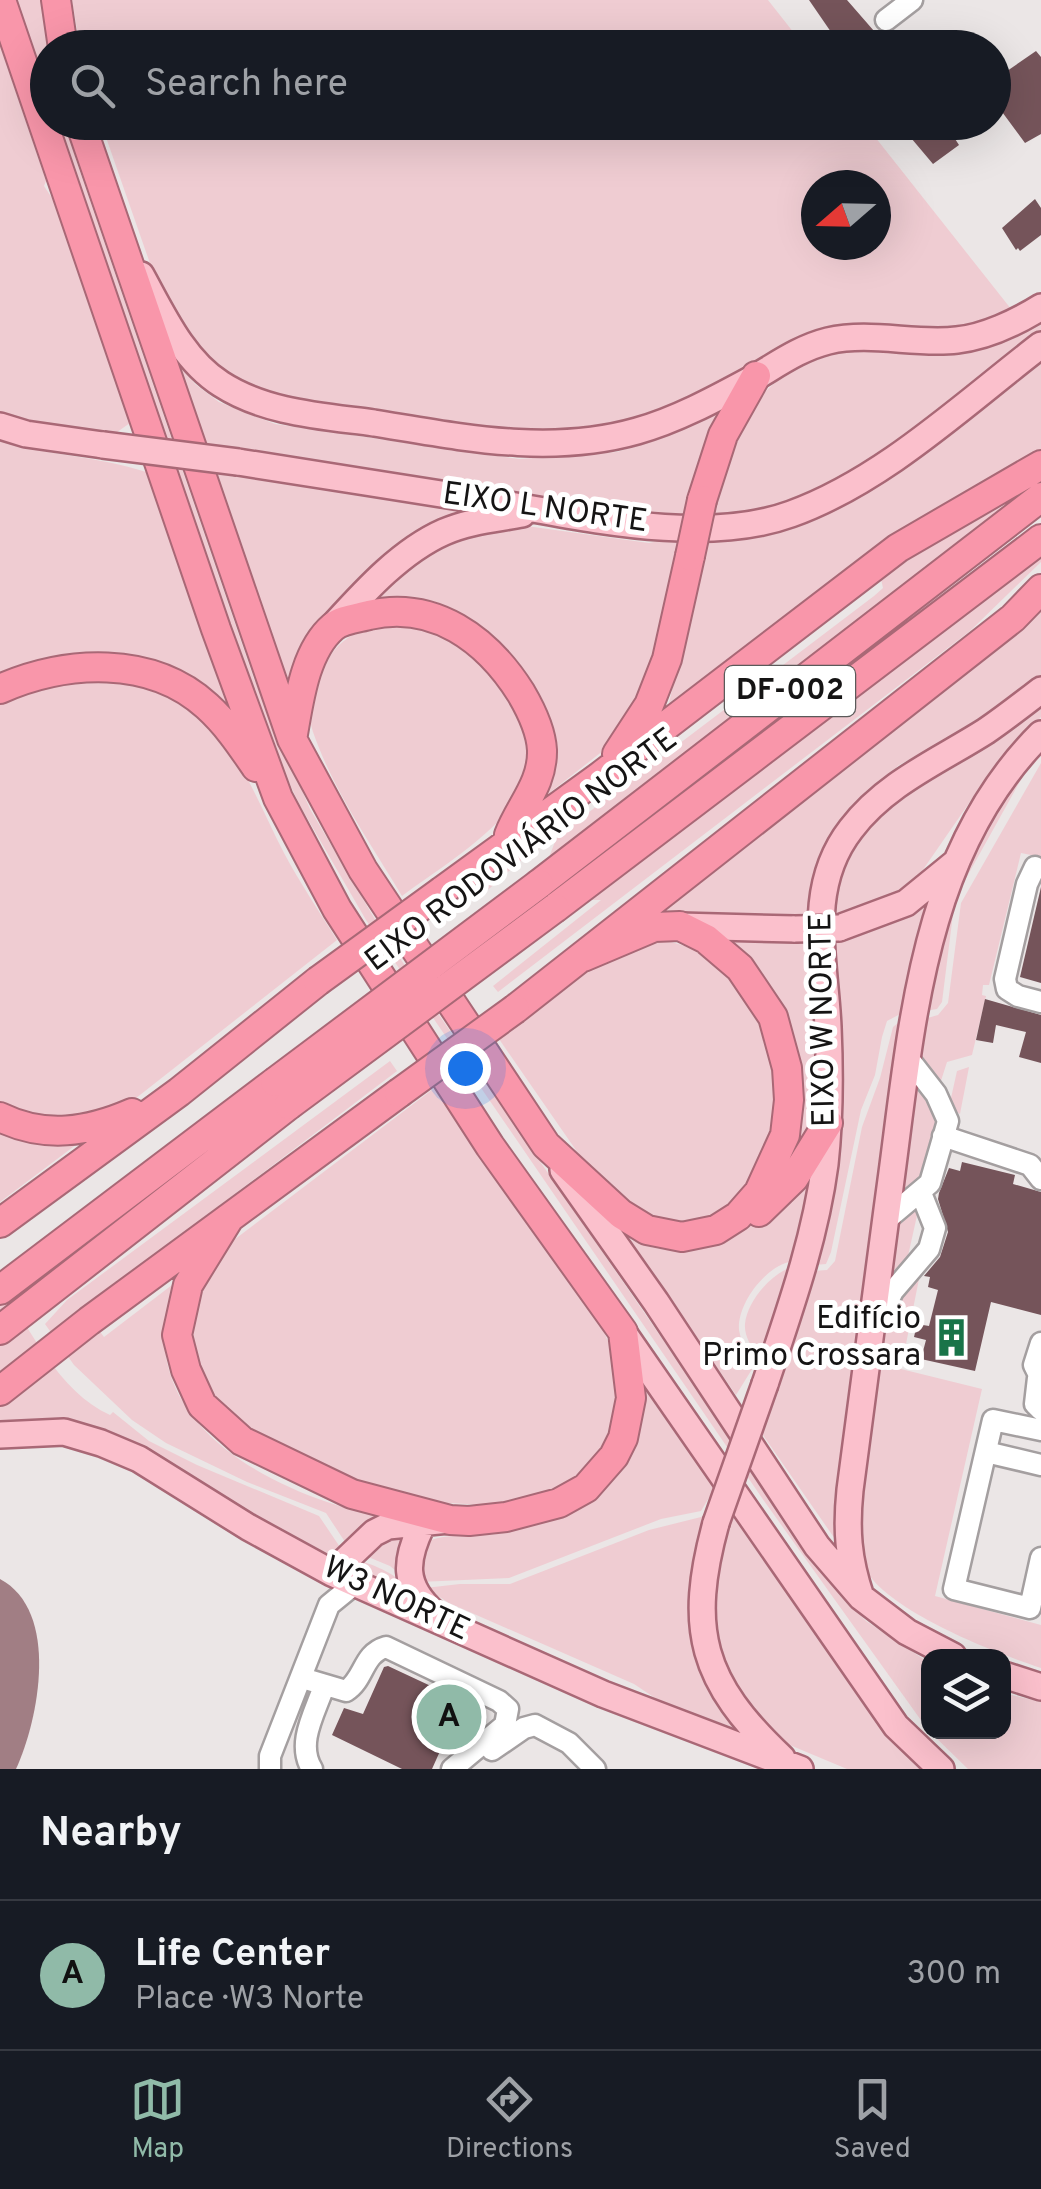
<!DOCTYPE html>
<meta charset="utf-8">
<style>
body{margin:0;font-family:Overpass,sans-serif;background:#20242c;color:#f1f3f6}
.controls{position:absolute;right:30px;bottom:30px;display:grid;overflow:hidden;border-radius:20px;box-shadow:0 10px 40px #0002}
.controls button{width:90px;height:90px;display:grid;place-items:center;padding:0;border:0;border-bottom:2px solid #363941;background:#171b24;color:#f1f3f6;font:50px sans-serif}
.compass{position:absolute;left:801px;top:170px;width:90px;height:90px;border-radius:50%;background:#171b24;box-shadow:0 10px 40px #0002;rotate:250deg}
.you{position:absolute;left:465px;top:1068px;width:35px;height:35px;margin:-25px;border:8px solid #fff;border-radius:50%;background:#1a73e8;box-shadow:0 0 0 15px #1a73e833}
.badge{display:grid;place-items:center;width:65px;height:65px;border-radius:50%;background:#90baa8;color:#111;font-size:32px;font-weight:700}
.pin{position:absolute;translate:-50% -50%;border:5px solid #fff;box-shadow:0 2px 10px #0006}
.list{margin:0;padding:0;list-style:none}
h2{display:flex;justify-content:space-between;align-items:center;height:130px;margin:0;padding:0 40px;font-size:42px}
h2 small{font-size:32px;font-weight:400;color:#9ea1a6}
.list li{display:grid;grid-template-columns:65px 1fr auto;gap:30px;align-items:center;box-sizing:border-box;height:150px;padding:0 40px;border-top:2px solid #363941}
.list b{display:block;font-size:38px;white-space:nowrap}
.list p{margin:0;font-size:32px;white-space:nowrap;color:#9ea1a6}
.list em{font-size:32px;font-style:normal;color:#9ea1a6}
.icon{flex:none;width:55px;height:55px;fill:none;stroke:currentColor;stroke-width:2;stroke-linecap:round;stroke-linejoin:round}
.map{position:relative;flex:none;width:1041px;height:1769px;overflow:hidden}
.search{position:absolute;background:#171b24;box-shadow:0 10px 40px #0002;left:30px;right:30px;top:30px;height:110px;display:flex;align-items:center;gap:25px;box-sizing:border-box;padding:0 35px;border-radius:55px;color:#9ea1a6;font-size:38px}
.sheet{height:280px;background:#171b24}
nav{display:flex;justify-content:space-around;align-items:center;box-sizing:border-box;height:140px;border-top:2px solid #363941;background:#171b24;font-size:28px;color:#9ea1a6}
nav a{display:grid;justify-items:center;gap:5px}
nav .on{color:#90baa8}
.map>svg:first-child{display:block}
.green{fill:#efccd2;fill-rule:evenodd}
.water{fill:#a17e84}
.building{fill:#75545a}
.lines{fill:none;stroke-linecap:round;stroke-linejoin:round}
.minor-casing{stroke:#a49fa0;stroke-width:25}
.major-casing{stroke:#a96876;stroke-width:30}
.highway-casing{stroke:#a96876;stroke-width:32}
.minor{stroke:#fff;stroke-width:20}
.major{stroke:#fbc0cc;stroke-width:25}
.highway{stroke:#f996aa;stroke-width:28}
.major-bridge-casing{stroke:#a96876;stroke-width:30;stroke-linecap:butt}
.highway-bridge-casing{stroke:#a96876;stroke-width:32;stroke-linecap:butt}
.major-bridge{stroke:#fbc0cc;stroke-width:25}
.highway-bridge{stroke:#f996aa;stroke-width:28}
.labels{text-anchor:middle;dominant-baseline:central;stroke-width:10;stroke-linejoin:round;paint-order:stroke}
.shield{fill:#fff;stroke:#5b5a5a;stroke-width:2.5}
.shield-label{font-size:30px;font-weight:bold;fill:#151414}
.street-label{font-size:32px;fill:#151414;stroke:#fff}
.poi-label{font-size:32px;fill:#151414;stroke:#fff;text-anchor:end}
</style>
<div class="map">
<svg width="1041" height="1769" viewBox="0 0 1041 1769">
<rect width="100%" height="100%" fill="#ebe6e6"/>
<path class="green" d="M14,0H44L50,47L48,48L47,97Z
M72,0H768L805,47H80Z
M0,45L46,181L44,186L56,204L130,423L110,437L0,417Z
M56,123H67L76,160L254,679L310,809L386,938L832,1585L866,1621L928,1662V1730L762,1498L366,920L299,804L261,720Z
M101,123H864L1015,314L954,332L876,327L652,419L542,437L301,407L211,369L161,295ZM816,185H876V245H816Z
M1041,321V332C1004,360 967,388 931,416C861,469 801,512 711,514C715,495 717,473 725,454C746,400 795,352 856,349C882,347 907,353 933,354C973,356 1007,341 1041,321Z
M173,357L195,384L219,402L275,424L519,459L617,452L678,432L723,409L690,517L644,516L230,457L242,477L485,512L424,535L290,698Z
M1041,359V452L881,546L669,703L702,557L658,668L613,743L548,794L554,757L513,662L365,607L418,557L456,533L519,525L649,543L856,500Z
M0,440C47,456 98,456 146,472L232,716L185,677H0Z
M1029,492L548,860L556,839L568,828L874,596L883,588L881,579L931,545Z
M1041,552V562L970,631L498,992L493,986L601,900H583Z
M876,584L557,828L490,888L451,916L449,907Z
M1041,602V677L942,742L899,765L852,805L826,843L806,920L720,914L632,925Z
M393,622C438,627 476,648 501,686C510,699 526,716 531,731C552,804 450,859 402,896C371,844 333,790 313,732C308,718 310,700 315,686C331,644 349,630 393,622Z
M114,680C137,685 161,688 181,701C235,735 256,799 284,853C300,883 319,911 337,940L126,1106L60,1126L0,1108V701L57,682Z
M1041,703V717L994,767L920,874L887,899L829,919L845,855L873,813Z
M1041,750V756L1023,776L955,898L942,1002L937,1009L925,1011L941,924L990,815Z
M1041,763V857L1021,853L989,985H983L982,995L986,996L972,1055L947,1062L939,1087L918,1050L924,1019L938,1015L948,1003L961,903Z
M928,896L913,956L904,1012L887,1021L882,1037L875,1075L861,1110L831,1252L826,1264L815,1265L831,939L874,928Z
M710,935L809,942L818,1046L816,1118L786,1176L798,1077Z
M640,941C650,941 661,940 671,942C745,959 783,1050 776,1120C775,1132 768,1145 764,1156C757,1176 745,1201 727,1214C713,1224 684,1226 667,1230L598,1182L499,1039L594,963Z
M903,1019L837,1504L835,1539L758,1428L813,1271L827,1270L835,1261L862,1127L880,1078L893,1027Z
M390,1061L397,1071L83,1309L104,1337L172,1285C168,1311 162,1337 167,1362C187,1457 314,1506 399,1520L349,1548L326,1513L247,1482L166,1443L132,1420L74,1365L45,1324L67,1300Z
M969,1067L960,1114L949,1107L957,1071Z
M915,1079L931,1099L937,1120L920,1178L899,1202Z
M437,1086L602,1328L613,1352L619,1383L613,1424L605,1445L584,1472L562,1489L504,1506L410,1501L321,1476L211,1405L188,1352L189,1311L222,1249Z
M0,1131L36,1144H77L0,1202Z
M813,1165L794,1261C767,1264 737,1303 739,1330C741,1344 750,1354 754,1366L736,1395L627,1238C704,1276 764,1219 813,1165Z
M915,1206L918,1211L908,1256L914,1259L887,1291L896,1220Z
M922,1264L901,1369L982,1389L935,1596L1041,1625V1668C996,1653 883,1610 863,1565C850,1535 873,1384 877,1343L887,1331L891,1304Z
M792,1267L764,1352L757,1355C751,1346 744,1335 745,1324C747,1301 772,1273 792,1267Z
M0,1283C29,1328 59,1392 110,1415L113,1412L149,1441L197,1465L319,1516L344,1553L338,1559L252,1515L145,1451L0,1430Z
M630,1353L924,1769H847L785,1743L761,1725L739,1700L707,1616L728,1518L710,1496L701,1511L661,1519L509,1578L419,1582L415,1549C441,1528 476,1540 507,1532C542,1523 575,1498 607,1481Z
M709,1515C679,1599 678,1654 735,1728L661,1702L634,1684L449,1603L425,1588L460,1584H510L649,1530Z
M407,1533L403,1577L390,1566L361,1554L384,1538Z
M357,1559C376,1567 399,1573 408,1592L355,1567Z
M1004,1693L1041,1702V1769H968L930,1732H1004Z"/>
<path class="water" d="M0,1579C60,1611 39,1719 16,1769H0Z"/>
<path class="building" d="M809,0H847L874,31L871,33L883,48H842Z
M1036,51L1041,57V134L1025,143L994,101V80Z
M903,122H944L959,145L933,164L906,132L909,130Z
M1035,199L1041,208V235L1020,251L1018,248L1016,250L1002,228Z
M1041,887V983L1020,977Z
M985,999L1041,1015V1063L1019,1057L1026,1032L996,1025L993,1043L976,1040Z
M962,1162L1015,1175L1013,1184L1041,1192V1315L991,1302L975,1371L921,1359L926,1340L914,1337L917,1324L929,1326L938,1290L928,1287L930,1277L924,1276L940,1257L948,1232L938,1199L939,1193L949,1168L960,1171Z
M388,1666L480,1709L467,1737L449,1731L432,1769H402L332,1735L344,1708L363,1714L384,1667Z"/>
<g class="lines">
<defs>
<path id="minor" d="M886,20L912,0
M1035,867L1027,884L1005,979L1007,989L1018,996L1041,1002
M943,1136L1030,1165L1041,1179
M886,1220L930,1183L948,1121L936,1094L908,1058
M877,1324L893,1291L929,1249L935,1228L921,1193
M1041,1343L1034,1365L1041,1379
M1038,1378L1035,1404L1041,1410
M1041,1430L993,1420L954,1589L1030,1608L1041,1558
M986,1452L1041,1465
M302,1678L346,1691C365,1679 362,1654 386,1647L499,1701L508,1709L505,1725L452,1769
M492,1750L524,1728L535,1725L569,1743L595,1769
M270,1769V1756L329,1605L356,1583
M312,1769C296,1743 315,1713 324,1686"/>
<path id="major" d="M141,275C162,313 183,360 221,384C266,413 322,416 374,423C461,437 549,456 637,431C677,420 717,398 754,378C778,364 800,348 828,341C871,331 914,345 957,340C985,337 1017,322 1041,307
M0,426L26,434L103,445
M238,462C323,475 407,489 492,502C583,517 703,546 791,514C883,481 964,404 1041,345
M334,625C365,591 401,551 444,532C469,521 496,519 522,514
M680,926L795,929
M839,928L906,903L955,863
M563,1170L656,1302L817,1546L861,1597L907,1632L953,1656
M623,1332L896,1726L941,1769
M765,1384C789,1312 815,1240 825,1164C830,1119 830,1072 828,1027C825,959 805,888 851,829C886,783 939,761 986,731C1005,718 1023,704 1041,690
M0,1435L64,1432L101,1443L139,1459L248,1527L332,1573L603,1694L800,1769
M716,1523C687,1629 701,1682 782,1758
M422,1525C405,1560 402,1585 434,1613
M332,1573L374,1533L388,1526L449,1520
M861,1597C848,1559 846,1529 850,1490C864,1386 877,1283 891,1180C912,1024 923,851 1041,734
M1004,1675L1041,1687"/>
<path id="highway" d="M1,0L216,629L278,798L337,909L490,1146L623,1332L631,1398L623,1438L614,1456L586,1488L559,1503L506,1517L469,1521L450,1520L352,1494L242,1441L202,1405L186,1370L177,1335L188,1285L228,1220
M56,0L63,48
M80,122L292,739L363,870L546,1145L621,1214L647,1230L682,1237L716,1230L738,1216L759,1192L785,1135L789,1100L787,1068L773,1017L740,968L706,939L680,926L654,927L583,957
M702,500L723,435L756,376
M0,689C66,660 151,655 207,706C227,724 241,745 256,767
M293,734C299,700 305,651 333,627C341,620 358,618 369,615C434,600 487,639 521,693C531,710 541,730 542,750C543,784 520,806 509,835
M617,754L649,705L667,659L690,556
M539,884L1041,497
M442,891L599,777L898,548L1041,465
M555,908L1041,539
M515,1009L1013,618L1041,589
M0,1117C45,1139 88,1132 132,1113
M759,1212L794,1178L828,1123
M0,1223L179,1092L318,981
M0,1290L275,1082
M0,1330L289,1105
M0,1391L89,1321L399,1093"/>
</defs>
<use href="#minor" class="minor-casing"/>
<use href="#major" class="major-casing"/>
<use href="#highway" class="highway-casing"/>
<use href="#minor" class="minor"/>
<use href="#major" class="major"/>
<use href="#highway" class="highway"/>
<defs>
<path id="major-bridge" d="M103,445L238,462
M795,929L839,928
M716,1523L765,1384"/>
<path id="highway-bridge" d="M690,556L702,500
M318,981L442,891
M275,1082L539,884
M399,1093L515,1009
M289,1105L555,908"/>
</defs>
<use href="#major-bridge" class="major-bridge-casing"/>
<use href="#highway-bridge" class="highway-bridge-casing"/>
<use href="#major-bridge" class="major-bridge"/>
<use href="#highway-bridge" class="highway-bridge"/>
</g>
<defs>
<symbol id="building-bare" viewBox="-9 -9 18 18"><path d="M-4-6H4V6H1V3H-1V6H-4ZM-2.5-4.3h1.7v1.8h-1.7ZM.8-4.3h1.7v1.8H.8ZM-2.5-1h1.7V.8h-1.7ZM.8-1h1.7V.8H.8Z" fill="#197449" stroke="#fff" stroke-width="2.5" paint-order="stroke"/></symbol>
</defs>
<g fill-rule="evenodd">
<use href="#building-bare" x="924" y="1310" width="55" height="55"/>
</g>
<g class="labels">
<rect class="shield" x="725" y="666" width="130" height="50" rx="8"/>
<g class="shield-label">
<text x="790" y="691">DF-002</text>
</g>
<g class="street-label">
<text transform="translate(545 509) rotate(8)">EIXO L NORTE</text>
<text transform="translate(522 851) rotate(-37)">EIXO RODOVIÁRIO NORTE</text>
<text transform="translate(824 1020) rotate(-91)">EIXO W NORTE</text>
<text transform="translate(396 1600) rotate(25)">W3 NORTE</text>
</g>
<g class="poi-label">
<text x="921" y="1320">Edifício<tspan x="921" dy="37">Primo Crossara</tspan></text>
</g>
</g>
</svg>
<div class="controls">
<button><svg class="icon" aria-label="layers" viewBox="0 0 24 24"><path d="M12 4l9 5-9 5-9-5zM3 14l9 5 9-5"/></svg></button>
</div>
<svg class="compass" viewBox="-18 -18 36 36"><path d="M0-13l5 13h-10z" fill="#e53935"/><path d="M0 13l5-13h-10z" fill="#9ea1a6"/></svg>
<div class="you"></div>
<div class="pin badge" style="left:449px;top:1717px">A</div>
<div class="search"><svg class="icon" aria-label="search" viewBox="0 0 24 24"><circle cx="10" cy="10" r="6"/><path d="M15 15l6 6"/></svg>Search here</div>
</div>
<section class="sheet">
<h2>Nearby<small></small></h2>
<ul class="list">
<li><span class="badge">A</span><div><b>Life Center</b><p>Place · W3 Norte</p></div><em>300 m</em></li>
</ul>
</section>
<nav>
<a class="on"><svg class="icon" aria-label="map" viewBox="0 0 24 24"><path d="M3 6l6-2 6 2 6-2v14l-6 2-6-2-6 2zM9 4v14M15 6v14"/></svg>Map</a>
<a><svg class="icon" aria-label="directions" viewBox="0 0 24 24"><path d="M12 3l9 9-9 9-9-9zM9 14v-3h6M13 9l2 2-2 2"/></svg>Directions</a>
<a><svg class="icon" aria-label="saved" viewBox="0 0 24 24"><path d="M7 4h10v16l-5-4-5 4z"/></svg>Saved</a>
</nav>
